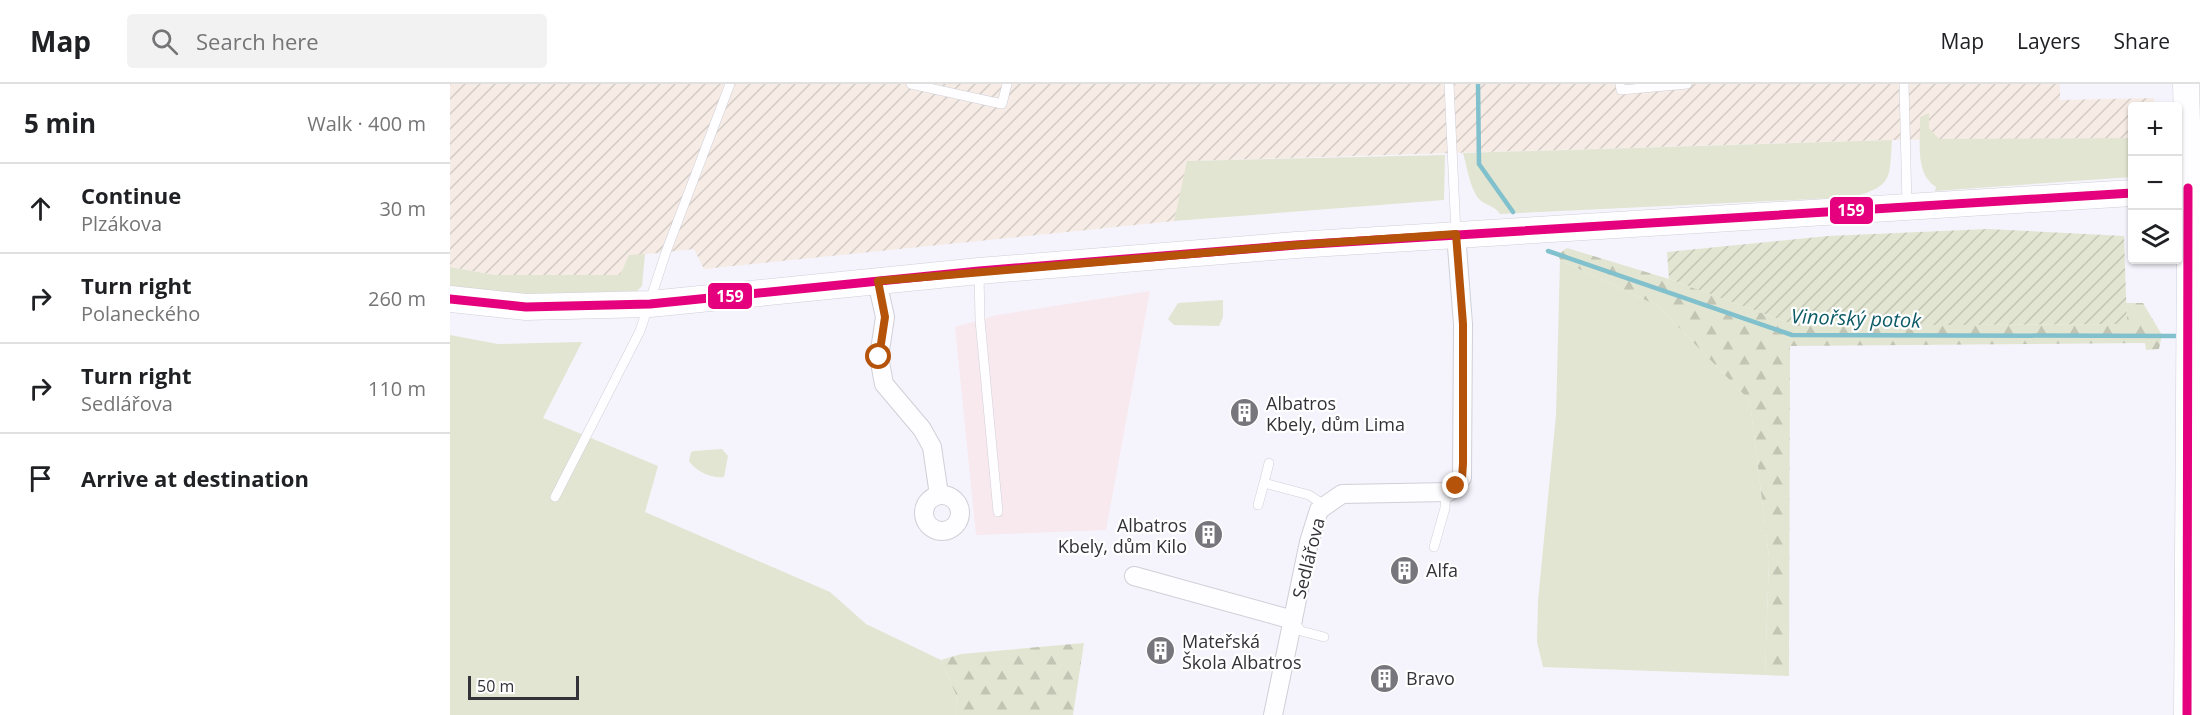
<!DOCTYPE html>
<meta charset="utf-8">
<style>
body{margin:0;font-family:"Open Sans",sans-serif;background:#f2f2f2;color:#202124}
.controls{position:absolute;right:18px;top:18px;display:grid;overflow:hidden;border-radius:6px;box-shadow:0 2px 4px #0004}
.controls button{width:54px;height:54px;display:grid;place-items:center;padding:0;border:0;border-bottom:2px solid #e0e0e0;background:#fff;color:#202124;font:30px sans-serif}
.scale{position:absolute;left:18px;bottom:15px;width:111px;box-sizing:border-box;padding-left:6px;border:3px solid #333239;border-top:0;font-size:16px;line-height:21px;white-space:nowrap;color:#333239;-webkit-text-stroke:4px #fff;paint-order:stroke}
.stop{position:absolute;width:18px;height:18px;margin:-14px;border:4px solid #b45309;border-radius:50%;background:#fff}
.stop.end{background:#b45309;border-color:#fff;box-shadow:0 2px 6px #0008}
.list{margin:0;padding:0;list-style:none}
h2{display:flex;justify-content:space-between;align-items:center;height:78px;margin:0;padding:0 24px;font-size:26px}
h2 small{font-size:20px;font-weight:400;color:#757577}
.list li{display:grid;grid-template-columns:39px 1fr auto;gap:18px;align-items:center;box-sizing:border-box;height:90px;padding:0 24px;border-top:2px solid #e0e0e0}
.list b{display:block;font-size:22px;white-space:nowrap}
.list p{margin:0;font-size:20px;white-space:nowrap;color:#757577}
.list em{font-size:20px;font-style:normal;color:#757577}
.icon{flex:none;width:33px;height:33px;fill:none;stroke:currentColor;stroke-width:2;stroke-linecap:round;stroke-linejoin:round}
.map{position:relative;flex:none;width:1750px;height:631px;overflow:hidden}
header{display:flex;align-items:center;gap:36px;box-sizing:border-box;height:84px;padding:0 30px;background:#fff;border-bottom:2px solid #e0e0e0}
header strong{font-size:28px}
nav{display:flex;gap:33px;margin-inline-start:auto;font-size:21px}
.search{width:420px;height:54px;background:#f2f2f2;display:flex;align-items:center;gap:15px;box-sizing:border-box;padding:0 21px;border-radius:6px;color:#757577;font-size:22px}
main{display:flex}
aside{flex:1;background:#fff}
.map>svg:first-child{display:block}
.commercial{fill:#f8e9ee}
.industrial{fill:url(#industrial-furrows)}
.green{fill:#e2e5d1}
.forest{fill:url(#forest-firs)}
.garden{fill:url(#garden-furrows)}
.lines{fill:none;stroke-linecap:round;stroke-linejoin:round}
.stream{stroke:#81c0cd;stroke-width:4.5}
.lane-casing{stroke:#d0cfd7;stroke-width:10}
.street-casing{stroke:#d0cfd7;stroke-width:20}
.secondary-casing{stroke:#d0cfd7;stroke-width:27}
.lane{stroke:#fefdff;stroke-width:9}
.street{stroke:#fefdff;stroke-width:18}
.secondary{stroke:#fefdff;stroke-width:26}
.bus-1-casing{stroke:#fff;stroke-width:14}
.bus-1{stroke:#e5007d;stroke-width:9}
.route{stroke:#b45309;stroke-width:8}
.labels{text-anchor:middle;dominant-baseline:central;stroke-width:4.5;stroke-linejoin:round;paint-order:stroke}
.poi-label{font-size:18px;fill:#333239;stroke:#fff;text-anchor:start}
.street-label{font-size:18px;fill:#333239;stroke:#fff}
.water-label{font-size:20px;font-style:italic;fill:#0d5b67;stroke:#fff}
.line-badge{stroke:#fff;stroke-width:2}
.badge-label{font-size:16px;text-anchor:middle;font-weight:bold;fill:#fff}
</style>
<header>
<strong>Map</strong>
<div class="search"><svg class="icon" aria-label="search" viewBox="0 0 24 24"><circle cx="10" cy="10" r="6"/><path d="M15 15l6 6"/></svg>Search here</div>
<nav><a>Map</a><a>Layers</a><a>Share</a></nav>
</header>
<main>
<aside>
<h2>5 min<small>Walk · 400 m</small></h2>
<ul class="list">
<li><svg class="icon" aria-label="ahead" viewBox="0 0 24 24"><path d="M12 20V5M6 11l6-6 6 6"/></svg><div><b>Continue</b><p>Plzákova</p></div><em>30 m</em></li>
<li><svg class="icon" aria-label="right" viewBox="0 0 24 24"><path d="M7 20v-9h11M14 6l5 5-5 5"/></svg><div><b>Turn right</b><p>Polaneckého</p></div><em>260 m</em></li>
<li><svg class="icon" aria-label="right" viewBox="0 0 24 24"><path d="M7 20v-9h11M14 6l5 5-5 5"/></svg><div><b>Turn right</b><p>Sedlářova</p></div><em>110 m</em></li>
<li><svg class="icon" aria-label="arrive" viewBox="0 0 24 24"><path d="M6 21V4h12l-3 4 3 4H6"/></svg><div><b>Arrive at destination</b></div></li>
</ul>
</aside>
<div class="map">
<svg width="1750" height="631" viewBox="0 0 1750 631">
<defs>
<pattern id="industrial-furrows" width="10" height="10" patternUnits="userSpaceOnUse" patternTransform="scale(1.5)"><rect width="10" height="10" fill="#f6ece5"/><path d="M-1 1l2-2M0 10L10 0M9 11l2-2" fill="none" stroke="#d3cbc5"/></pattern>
<pattern id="forest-firs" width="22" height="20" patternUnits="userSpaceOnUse" patternTransform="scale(1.5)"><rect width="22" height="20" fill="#e2e5d1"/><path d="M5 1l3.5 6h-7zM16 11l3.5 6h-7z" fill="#c2c5b4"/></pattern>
<pattern id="garden-furrows" width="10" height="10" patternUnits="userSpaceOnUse" patternTransform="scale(1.5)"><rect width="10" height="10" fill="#e2e5d1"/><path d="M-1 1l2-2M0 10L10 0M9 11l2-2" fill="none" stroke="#c2c5b4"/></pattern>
</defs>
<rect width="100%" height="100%" fill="#f5f4fc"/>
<path class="commercial" d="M700,207L656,446L526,451L505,243L547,231Z"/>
<path class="industrial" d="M0,0H1610V16L1704,14V22H1682V54L1438,56L738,77L724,137L254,185L244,165L179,172L170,191L117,193L44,191L0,183Z"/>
<path class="green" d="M1479,29V44L1489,55L1682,54V93L1485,107L1486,103C1464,89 1471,56 1470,33Z
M1442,56C1439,94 1444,101 1404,113L1050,130C1045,122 1037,122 1030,116C1020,106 1017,82 1013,69Z
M995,71L994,116L724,137L737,77Z
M195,170L192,202L185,209L80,213L0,205V183L44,191H170L179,171Z
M1110,176L1208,222L1300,317L1319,474L1315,591L1093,583L1087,558L1088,517L1106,331Z
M773,216V233L769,242L724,241L718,235L728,219Z
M0,251L48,260L132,258L93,334L208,382L195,428L380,508L416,540L491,576L507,613L505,631H0Z
M272,365L278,372L274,393C262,395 245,387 239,377L241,368L244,367Z"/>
<path class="forest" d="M1117,164L1219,195L1348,242L1677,240L1676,219H1693L1712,251L1709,265L1696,266L1695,259L1340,262L1339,592L1315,591L1319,474L1300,317L1208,222L1110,176L1108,170Z
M634,559L623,631H505L507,613L491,576L511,570Z"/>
<path class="garden" d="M1538,145L1674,152L1677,240L1348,242L1219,195L1217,168L1378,152Z"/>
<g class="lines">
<path class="stream" d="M1028,0L1029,80L1063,128
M1098,167L1342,251L1727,252"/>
<defs>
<path id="lane" d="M461,0L552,20L557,0
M999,0L1006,150
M1170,0L1171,6L1237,0
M1454,0L1457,121
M529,189L530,236L548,428
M814,399L819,379
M105,413L190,247L216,168L280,0
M808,421L814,399L859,411L874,421
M984,463L995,424L996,408
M844,538L851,547L874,553"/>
<path id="street" d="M427,197L435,233L429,273L434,300L472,345L482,363L489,411
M474 429a18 18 0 1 1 36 0a18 18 0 1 1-36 0Z
M684,492L843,536
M823,631L859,458L869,426L892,410L999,408L1012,394L1013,240L1006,150"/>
<path id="secondary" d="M1736,0L1740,156L1737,631
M0,215L76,223L200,220L529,187L846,161L1682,109"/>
</defs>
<use href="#lane" class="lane-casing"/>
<use href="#street" class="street-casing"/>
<use href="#secondary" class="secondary-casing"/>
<use href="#lane" class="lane"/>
<use href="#street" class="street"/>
<use href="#secondary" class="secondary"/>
<defs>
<path id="bus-1" d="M0,215L76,223L200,220L529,187L846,161L1682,109
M1737,631L1738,104"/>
</defs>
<use href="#bus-1" class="bus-1-casing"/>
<use href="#bus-1" class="bus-1"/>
</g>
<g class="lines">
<path class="route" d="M429,273L435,233L428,197L846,161L1006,150L1013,240V380L1012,394L1006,402"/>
</g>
<defs>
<symbol id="building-disc" viewBox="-11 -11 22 22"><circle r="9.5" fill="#77767d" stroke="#fff"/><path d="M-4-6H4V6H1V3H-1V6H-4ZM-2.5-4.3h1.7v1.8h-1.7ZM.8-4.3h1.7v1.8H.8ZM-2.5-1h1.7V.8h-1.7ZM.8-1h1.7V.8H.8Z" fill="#fff"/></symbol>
</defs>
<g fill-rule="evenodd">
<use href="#building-disc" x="778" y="312" width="33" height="33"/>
<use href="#building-disc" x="742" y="434" width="33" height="33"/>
<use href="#building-disc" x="938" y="470" width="33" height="33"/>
<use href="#building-disc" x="694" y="550" width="33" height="33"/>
<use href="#building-disc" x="918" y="578" width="33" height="33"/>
</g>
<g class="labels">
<g class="poi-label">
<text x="816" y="319">Albatros<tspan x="816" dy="21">Kbely, dům Lima</tspan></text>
<text x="737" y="441" text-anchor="end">Albatros<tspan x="737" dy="21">Kbely, dům Kilo</tspan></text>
<text x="976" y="486">Alfa</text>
<text x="732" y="557">Mateřská<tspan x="732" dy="21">Škola Albatros</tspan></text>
<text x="956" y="594">Bravo</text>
</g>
<g class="street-label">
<text transform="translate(858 474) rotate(-76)">Sedlářova</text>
</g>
<g class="water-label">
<text transform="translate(1406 234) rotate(2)">Vinořský potok</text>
</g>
</g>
<g class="line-badge">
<rect x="1379" y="112" width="45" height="29" rx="6" fill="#e5007d"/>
<rect x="257" y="198" width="46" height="28" rx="6" fill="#e5007d"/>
</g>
<g class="badge-label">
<text x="1401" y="132">159</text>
<text x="280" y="218">159</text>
</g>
</svg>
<div class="controls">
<button>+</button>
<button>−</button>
<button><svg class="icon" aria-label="layers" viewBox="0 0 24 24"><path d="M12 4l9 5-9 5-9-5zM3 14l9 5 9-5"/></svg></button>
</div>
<div class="scale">50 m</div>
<div class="stop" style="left:429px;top:273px"></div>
<div class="stop end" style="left:1006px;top:402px"></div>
</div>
</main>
